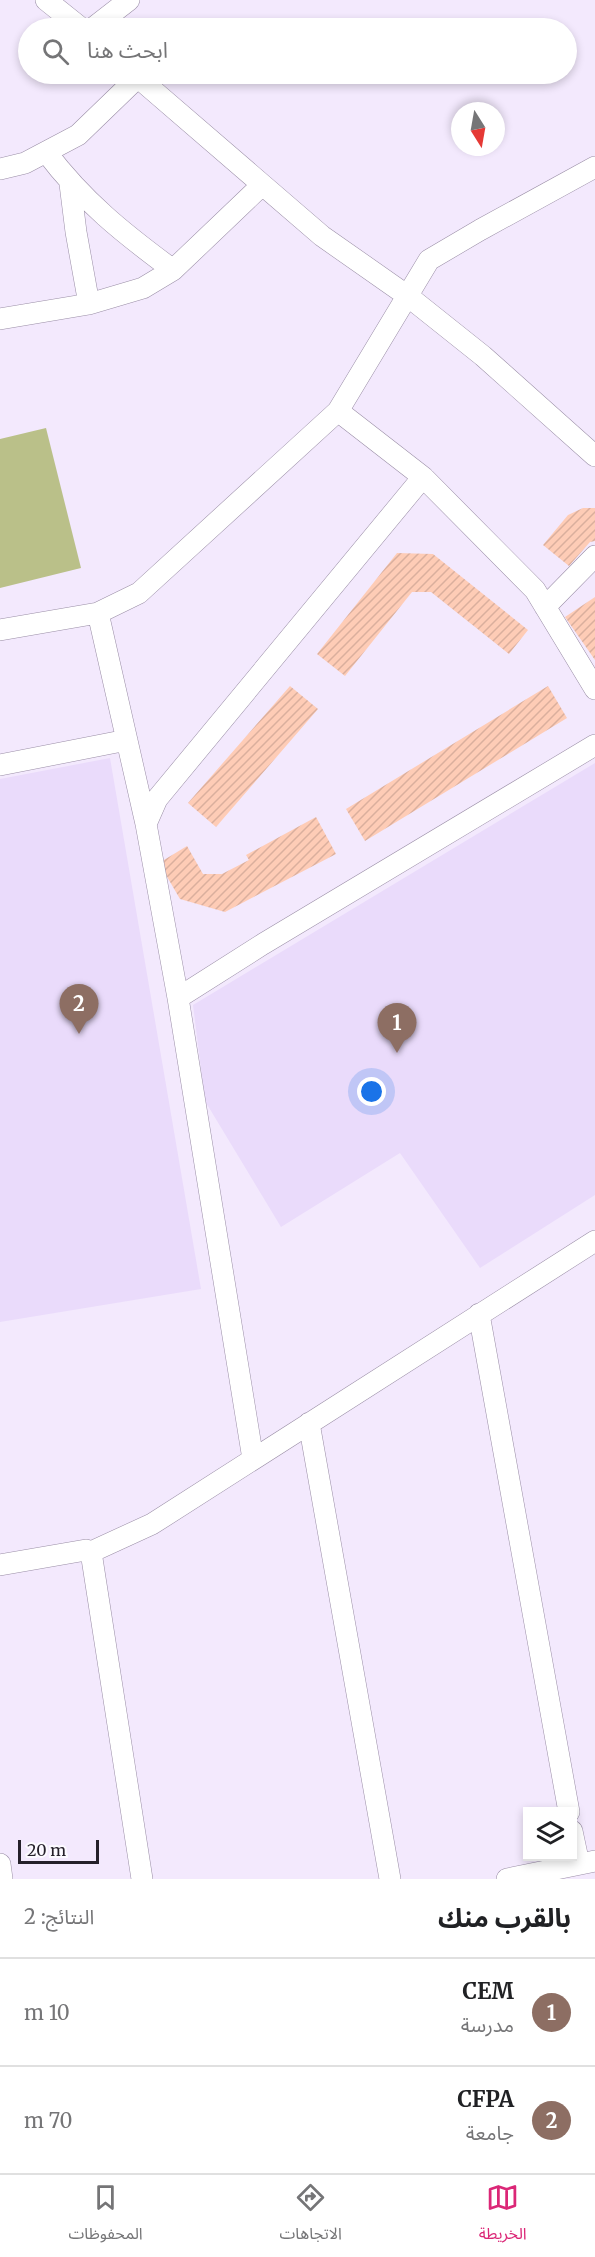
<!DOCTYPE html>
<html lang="ar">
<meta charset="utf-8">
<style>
body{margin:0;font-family:Merriweather,"Noto Sans Arabic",serif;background:#f6f6f6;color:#202124;direction:rtl}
.controls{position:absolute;right:18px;bottom:18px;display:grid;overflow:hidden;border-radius:0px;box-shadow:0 3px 9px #0003}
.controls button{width:54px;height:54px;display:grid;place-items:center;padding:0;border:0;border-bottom:2px solid #e0e0e0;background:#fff;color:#202124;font:30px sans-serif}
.compass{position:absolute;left:451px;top:102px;width:54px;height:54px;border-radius:50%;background:#fff;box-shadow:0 3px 9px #0003;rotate:169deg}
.scale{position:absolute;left:18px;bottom:15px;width:81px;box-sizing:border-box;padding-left:6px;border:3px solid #25202a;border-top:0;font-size:16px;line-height:21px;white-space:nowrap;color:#25202a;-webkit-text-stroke:4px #fcfaff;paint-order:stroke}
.you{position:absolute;left:372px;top:1092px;width:21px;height:21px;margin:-15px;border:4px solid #fff;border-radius:50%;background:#1a73e8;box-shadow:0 0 0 9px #1a73e833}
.badge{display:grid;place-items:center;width:39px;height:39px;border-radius:50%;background:#db2777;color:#fff;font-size:20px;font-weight:700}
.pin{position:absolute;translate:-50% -50px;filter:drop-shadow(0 2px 3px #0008)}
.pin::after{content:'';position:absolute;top:32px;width:21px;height:18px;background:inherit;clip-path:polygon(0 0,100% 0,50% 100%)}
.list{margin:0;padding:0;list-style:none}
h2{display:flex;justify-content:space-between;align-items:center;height:78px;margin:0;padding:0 24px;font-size:26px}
h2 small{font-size:20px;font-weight:400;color:#757577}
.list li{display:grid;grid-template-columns:39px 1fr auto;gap:18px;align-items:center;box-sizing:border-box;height:108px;padding:0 24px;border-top:2px solid #e0e0e0}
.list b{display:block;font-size:22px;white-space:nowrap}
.list p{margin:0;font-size:20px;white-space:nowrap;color:#757577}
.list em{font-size:20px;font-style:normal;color:#757577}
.icon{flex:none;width:33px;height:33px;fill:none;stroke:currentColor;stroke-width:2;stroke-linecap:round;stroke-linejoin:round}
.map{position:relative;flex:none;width:595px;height:1879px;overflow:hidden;direction:ltr}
.search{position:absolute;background:#fff;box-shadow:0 3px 9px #0003;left:18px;right:18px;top:18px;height:66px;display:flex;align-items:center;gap:15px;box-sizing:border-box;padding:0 21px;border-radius:33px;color:#757577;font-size:22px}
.sheet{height:294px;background:#fff}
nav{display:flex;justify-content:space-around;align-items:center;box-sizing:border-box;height:84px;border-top:2px solid #e0e0e0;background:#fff;font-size:16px;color:#757577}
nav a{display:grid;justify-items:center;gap:3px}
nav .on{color:#db2777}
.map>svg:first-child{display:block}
.built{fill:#eadbfb}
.park{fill:#bac089}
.building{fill:url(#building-hatch)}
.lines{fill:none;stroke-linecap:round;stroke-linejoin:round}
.minor-casing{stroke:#9a8ea6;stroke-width:22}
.minor{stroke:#fff;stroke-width:21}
</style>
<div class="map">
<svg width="595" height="1879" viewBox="0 0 595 1879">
<defs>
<pattern id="building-hatch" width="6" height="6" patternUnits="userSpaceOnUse" patternTransform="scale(1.5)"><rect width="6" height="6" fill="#feccb6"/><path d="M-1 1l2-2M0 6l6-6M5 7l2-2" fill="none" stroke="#daaf9d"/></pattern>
</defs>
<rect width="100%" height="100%" fill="#f3e9fd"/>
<path class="built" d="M110,758L201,1289L0,1322V779Z
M595,763V1195L480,1268L400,1153L281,1227L205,1101L193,1005Z"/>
<path class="park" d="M46,428L81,568L0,588V439Z"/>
<path class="building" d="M583,508H595V541L590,542L569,566L543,545L568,515Z
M397,553L433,554L528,630L509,654L431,592H412L345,676L317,654Z
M595,597V660L565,617Z
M290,686L318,709L216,827L188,803Z
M548,686L567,718L365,841L346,809Z
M316,817L336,854L225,912L180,899L159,863L187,846L203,874H222L249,860L246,855Z"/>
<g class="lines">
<defs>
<path id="minor" d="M46,0L81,28
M93,28L129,0
M134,74L322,236L409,297L483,356L595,456
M46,152C84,202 123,233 173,270
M0,169L25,163L78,135L138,77
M70,184L76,232L89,304
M0,319L89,304L143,288L173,270L262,185
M338,411L423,477L535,590L595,689
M545,607L595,556
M98,613L146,824L178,998L253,1459
M0,630L98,613L139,593L338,411L429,260L480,230L595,167
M0,765L127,740
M146,824L157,799L423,477
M178,998L263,944L595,745
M479,1314L569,1812
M309,1423L390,1879
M91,1552L142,1879
M0,1565L86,1550L91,1552L152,1524L595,1241
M572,1831L579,1864
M0,1864L2,1879
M507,1879L595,1861"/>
</defs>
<use href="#minor" class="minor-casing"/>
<use href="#minor" class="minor"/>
</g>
</svg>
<div class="controls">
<button><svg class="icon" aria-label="layers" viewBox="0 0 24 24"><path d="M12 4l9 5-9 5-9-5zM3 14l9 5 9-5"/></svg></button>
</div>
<svg class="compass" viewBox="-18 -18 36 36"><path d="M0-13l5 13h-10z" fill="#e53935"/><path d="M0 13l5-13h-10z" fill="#757577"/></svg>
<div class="scale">20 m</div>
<div class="you"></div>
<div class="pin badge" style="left:397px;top:1053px;background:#8d6e63">1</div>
<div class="pin badge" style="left:79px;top:1034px;background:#8d6e63">2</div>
<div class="search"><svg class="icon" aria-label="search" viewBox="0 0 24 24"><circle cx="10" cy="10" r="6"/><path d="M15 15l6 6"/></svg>ابحث هنا</div>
</div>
<section class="sheet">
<h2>بالقرب منك<small>النتائج: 2</small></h2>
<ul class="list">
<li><span class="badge" style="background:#8d6e63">1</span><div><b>CEM</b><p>مدرسة</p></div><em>10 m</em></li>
<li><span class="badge" style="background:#8d6e63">2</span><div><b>CFPA</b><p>جامعة</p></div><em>70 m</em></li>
</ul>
</section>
<nav>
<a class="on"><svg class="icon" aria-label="map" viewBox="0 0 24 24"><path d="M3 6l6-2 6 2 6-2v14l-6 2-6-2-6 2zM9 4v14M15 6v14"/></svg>الخريطة</a>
<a><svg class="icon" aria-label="directions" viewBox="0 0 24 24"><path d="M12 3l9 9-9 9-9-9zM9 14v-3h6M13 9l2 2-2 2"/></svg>الاتجاهات</a>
<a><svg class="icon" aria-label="saved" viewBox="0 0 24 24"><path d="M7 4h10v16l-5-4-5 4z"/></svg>المحفوظات</a>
</nav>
